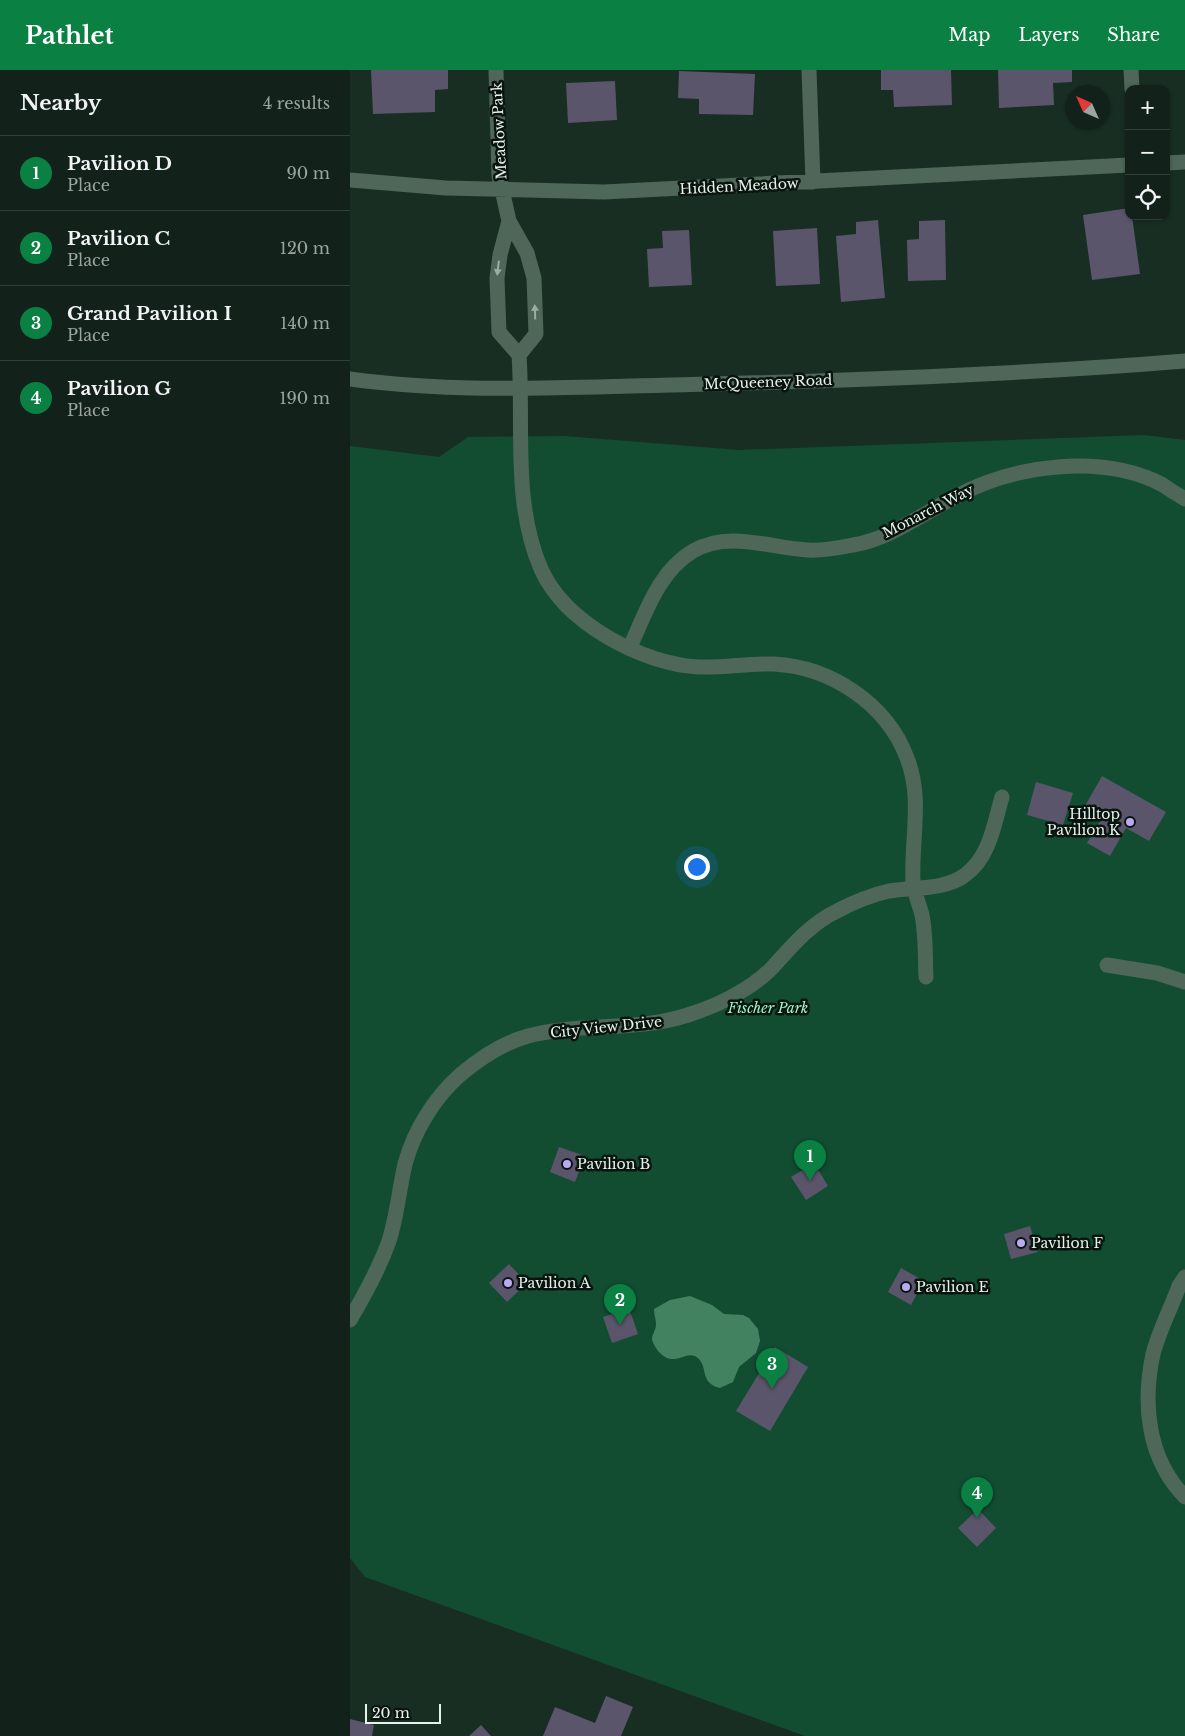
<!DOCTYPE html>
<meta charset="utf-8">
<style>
body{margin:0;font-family:"Libre Baskerville",serif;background:#1b2a23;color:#f1f3f6}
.controls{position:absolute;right:15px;top:15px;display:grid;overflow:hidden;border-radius:10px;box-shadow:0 1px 4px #0004}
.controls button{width:45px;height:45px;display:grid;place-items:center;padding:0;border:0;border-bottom:1px solid #313f39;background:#12221a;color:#f1f3f6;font:25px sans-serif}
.compass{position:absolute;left:715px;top:15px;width:45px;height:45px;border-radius:50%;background:#12221a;box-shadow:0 1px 4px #0004;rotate:315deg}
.scale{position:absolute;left:15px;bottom:12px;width:76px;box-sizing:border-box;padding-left:5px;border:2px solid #e6f3eb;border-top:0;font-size:14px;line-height:18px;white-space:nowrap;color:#e6f3eb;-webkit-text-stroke:4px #0a140f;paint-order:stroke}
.you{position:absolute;left:346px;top:796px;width:18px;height:18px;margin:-12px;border:4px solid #fff;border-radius:50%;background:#1a73e8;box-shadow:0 0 0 8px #1a73e833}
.badge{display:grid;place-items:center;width:32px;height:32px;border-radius:50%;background:#0b8043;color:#fff;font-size:16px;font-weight:700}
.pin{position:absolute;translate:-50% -41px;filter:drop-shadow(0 1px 2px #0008)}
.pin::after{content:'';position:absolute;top:26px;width:18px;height:15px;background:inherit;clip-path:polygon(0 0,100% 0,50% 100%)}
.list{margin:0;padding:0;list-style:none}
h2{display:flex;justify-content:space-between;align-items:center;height:65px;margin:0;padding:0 20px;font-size:21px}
h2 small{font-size:16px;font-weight:400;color:#9ca4a2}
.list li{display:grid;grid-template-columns:32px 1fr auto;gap:15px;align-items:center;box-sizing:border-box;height:75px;padding:0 20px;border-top:1px solid #313f39}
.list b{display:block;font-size:19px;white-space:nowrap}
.list p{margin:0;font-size:16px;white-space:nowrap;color:#9ca4a2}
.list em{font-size:16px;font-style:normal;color:#9ca4a2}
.icon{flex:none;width:28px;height:28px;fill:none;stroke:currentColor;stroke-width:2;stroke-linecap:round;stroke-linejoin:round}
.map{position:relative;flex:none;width:835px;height:1666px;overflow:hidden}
header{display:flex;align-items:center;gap:30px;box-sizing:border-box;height:70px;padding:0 25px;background:#0b8043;color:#fff}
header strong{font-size:24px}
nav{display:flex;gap:28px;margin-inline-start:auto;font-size:18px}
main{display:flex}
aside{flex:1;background:#12221a}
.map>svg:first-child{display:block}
.green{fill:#124d32}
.water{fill:#438261}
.building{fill:#5a556b}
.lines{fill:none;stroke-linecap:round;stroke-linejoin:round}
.street{stroke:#4e6758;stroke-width:15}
.oneway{fill:#9aada2}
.poi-dot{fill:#bca9f5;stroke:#0a140f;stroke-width:2}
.labels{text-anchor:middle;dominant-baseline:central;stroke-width:5;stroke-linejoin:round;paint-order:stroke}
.street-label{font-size:14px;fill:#e6f3eb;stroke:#0a140f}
.poi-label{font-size:14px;fill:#e6f3eb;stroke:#0a140f;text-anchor:start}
.park-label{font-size:14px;font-style:italic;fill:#9af7c4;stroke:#0a140f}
</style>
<header>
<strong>Pathlet</strong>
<nav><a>Map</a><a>Layers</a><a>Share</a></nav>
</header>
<main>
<aside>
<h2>Nearby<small>4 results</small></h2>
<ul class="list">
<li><span class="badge">1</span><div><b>Pavilion D</b><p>Place</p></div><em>90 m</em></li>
<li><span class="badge">2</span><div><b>Pavilion C</b><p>Place</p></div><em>120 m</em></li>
<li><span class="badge">3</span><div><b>Grand Pavilion I</b><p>Place</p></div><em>140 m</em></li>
<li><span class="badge">4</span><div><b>Pavilion G</b><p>Place</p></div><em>190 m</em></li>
</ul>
</aside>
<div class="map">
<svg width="835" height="1666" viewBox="0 0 835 1666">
<rect width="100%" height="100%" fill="#182e22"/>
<path class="green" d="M794,365L835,370V1666H455L15,1507L0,1488V376L89,387L118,367L215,366L389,380Z"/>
<path class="water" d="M340,1226L362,1235L374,1244L393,1245L399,1248L408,1259L410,1271L406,1283L389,1297L383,1312L370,1318C350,1313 358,1299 349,1289C337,1277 326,1299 310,1283C307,1280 303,1274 302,1269C302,1264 306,1260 306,1254C306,1249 304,1245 304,1239L320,1230Z"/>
<path class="building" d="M21,0H98V19L85,20V42L23,44Z
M531,0H601L602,35L544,37L543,20H531Z
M648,0H722V12L703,13L704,35L649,38Z
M329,1L405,4L403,45L349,44V29L328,28Z
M265,11L267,50L218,53L216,13Z
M779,138V146H782L790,204L742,210L733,145Z
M528,150L535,228L491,232L486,166L506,164V152Z
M595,150L596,210L558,211L557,170L569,169V151Z
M467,158L470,214L426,216L423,161Z
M339,160L342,215L299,217L297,179L313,178L312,161Z
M752,706L816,742L799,771L776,758L760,786L737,773L753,746L735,736Z
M686,712L723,723L713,755L677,745Z
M209,1077L235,1086L225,1112L200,1102Z
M464,1093L478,1116L456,1130L441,1107Z
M680,1156L688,1182L661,1189L654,1164Z
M159,1194L177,1213L157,1232L139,1213Z
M551,1198L574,1211L561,1235L538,1222Z
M279,1238L288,1264L262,1273L253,1247Z
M425,1277L458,1297L420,1361L386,1341Z
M628,1439L646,1458L627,1477L608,1458Z
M256,1626L283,1637L271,1666H193L205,1637L245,1653Z
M0,1649L24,1655L22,1666H0Z
M131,1655L141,1666H119Z"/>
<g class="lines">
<path class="street" d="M146,0L149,106L159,151L177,183L184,208L186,264L169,285
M459,0L463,112
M781,0L782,19
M816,93L835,92
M0,110L96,118L254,122L779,95
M159,151L150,185L147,208L149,262L169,285C174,356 162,432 191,499C215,553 292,594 349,597C374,598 400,593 424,594C481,597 537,634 557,688C573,728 561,769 563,811C564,823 569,833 572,845C576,865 575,886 576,907
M0,309C107,324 215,317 323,315C494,311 665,305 835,291
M280,577C296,542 309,501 343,481C379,460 420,478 458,480C473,481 488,478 503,475C540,469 572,444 605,427C663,395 752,383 813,415C820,420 828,425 835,429
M757,895L807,903L835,912
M835,1207L829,1216C821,1238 809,1261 803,1284C792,1335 798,1389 835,1427
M0,1250C15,1224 29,1199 39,1171C47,1146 49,1120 55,1094C64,1061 84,1028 110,1005C129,989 153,973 178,966C230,952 286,962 338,945C367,936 400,920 422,898C442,876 460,854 487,841C504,832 521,825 539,821C563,817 596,820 615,805C640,787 644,754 652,727"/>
</g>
<defs><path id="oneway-solid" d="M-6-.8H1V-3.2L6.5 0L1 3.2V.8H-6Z" transform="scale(1.25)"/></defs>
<g class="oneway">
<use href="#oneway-solid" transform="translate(148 198) rotate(97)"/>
<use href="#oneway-solid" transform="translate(185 242) rotate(-92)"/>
</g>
<g class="poi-dot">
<circle cx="780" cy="752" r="5"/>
<circle cx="217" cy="1094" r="5"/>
<circle cx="671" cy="1173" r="5"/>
<circle cx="158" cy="1213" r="5"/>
<circle cx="556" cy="1217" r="5"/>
</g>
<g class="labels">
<g class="street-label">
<text transform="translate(149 61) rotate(-93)">Meadow Park</text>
<text transform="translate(389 116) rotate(-3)">Hidden Meadow</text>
<text transform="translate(418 312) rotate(-2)">McQueeney Road</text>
<text transform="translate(578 441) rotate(-27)">Monarch Way</text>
<text transform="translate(256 957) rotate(-6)">City View Drive</text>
</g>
<g class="poi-label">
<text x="770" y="744" text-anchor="end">Hilltop<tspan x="770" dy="16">Pavilion K</tspan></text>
<text x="227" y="1094">Pavilion B</text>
<text x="681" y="1173">Pavilion F</text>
<text x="168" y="1213">Pavilion A</text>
<text x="566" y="1217">Pavilion E</text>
</g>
<g class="park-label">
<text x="418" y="938">Fischer Park</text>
</g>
</g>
</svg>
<div class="controls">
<button>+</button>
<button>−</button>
<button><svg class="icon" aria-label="locate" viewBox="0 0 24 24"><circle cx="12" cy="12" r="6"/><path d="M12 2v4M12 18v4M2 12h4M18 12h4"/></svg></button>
</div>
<svg class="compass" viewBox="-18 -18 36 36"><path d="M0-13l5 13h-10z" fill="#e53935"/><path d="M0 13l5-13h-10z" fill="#9ca4a2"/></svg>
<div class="scale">20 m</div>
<div class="you"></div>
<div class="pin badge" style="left:460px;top:1111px">1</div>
<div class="pin badge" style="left:270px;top:1255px">2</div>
<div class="pin badge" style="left:422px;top:1319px">3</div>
<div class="pin badge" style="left:627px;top:1448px">4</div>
</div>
</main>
